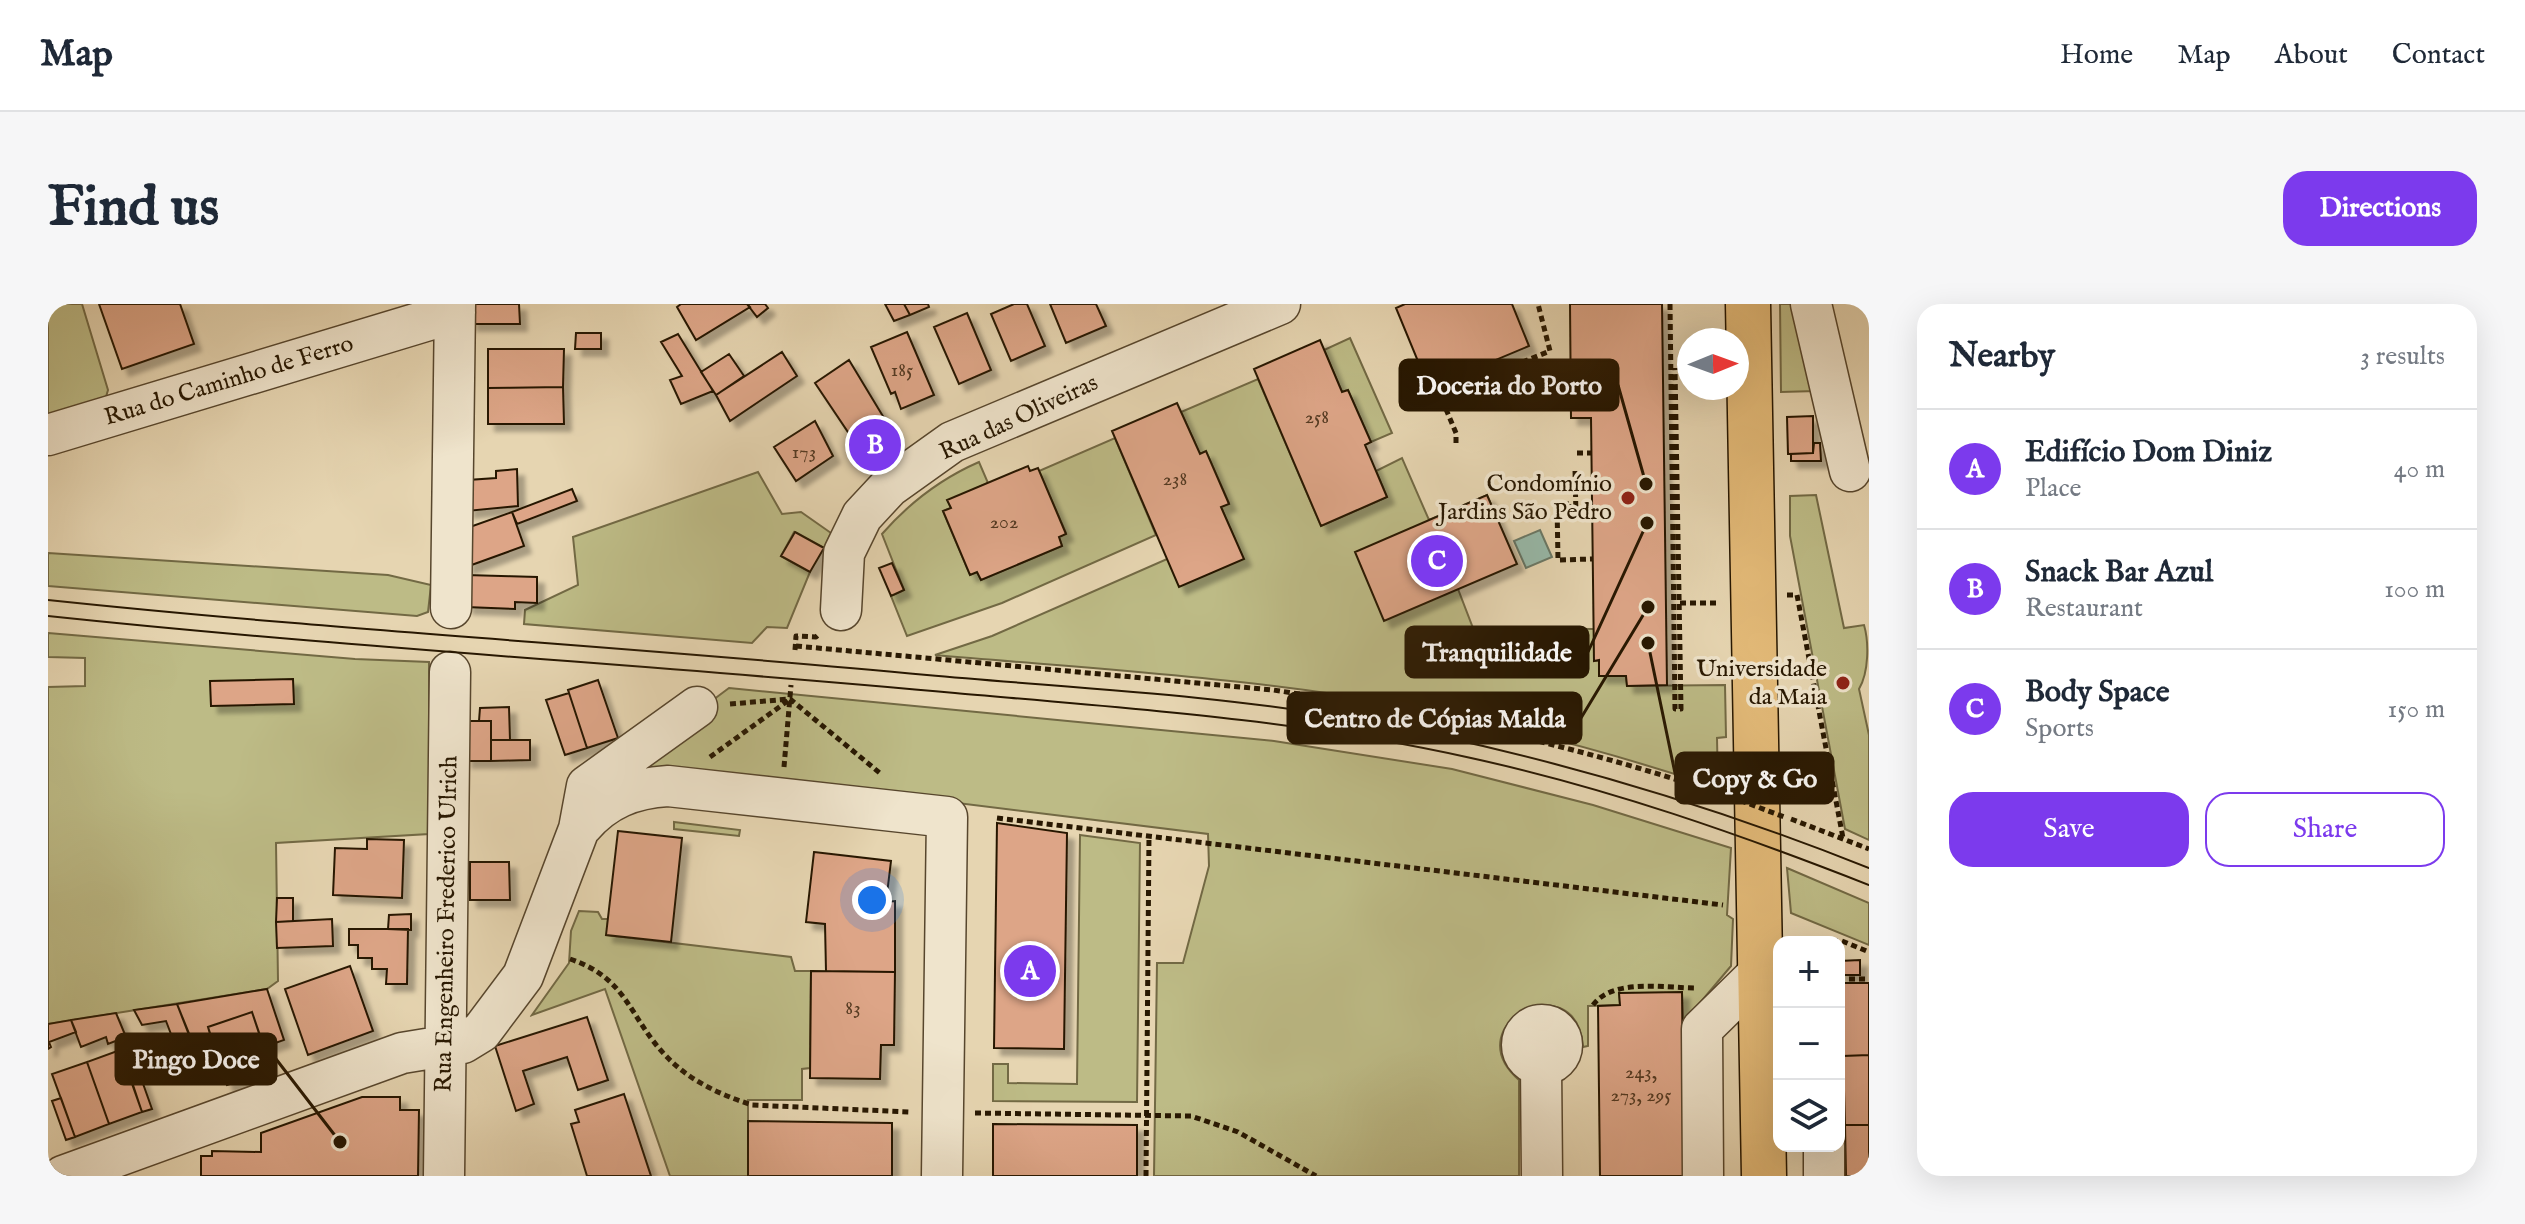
<!DOCTYPE html>
<meta charset="utf-8">
<style>
body{margin:0;font-family:"IM FELL English",serif;background:#f6f6f7;color:#1f2937}
.controls{position:absolute;right:24px;bottom:24px;display:grid;overflow:hidden;border-radius:16px;box-shadow:0 8px 32px #0002}
.controls button{width:72px;height:72px;display:grid;place-items:center;padding:0;border:0;border-bottom:2px solid #e0e1e3;background:#fff;color:#1f2937;font:40px sans-serif}
.compass{position:absolute;left:1629px;top:24px;width:72px;height:72px;border-radius:50%;background:#fff;box-shadow:0 8px 32px #0002;rotate:89deg}
.you{position:absolute;left:824px;top:596px;width:28px;height:28px;margin:-20px;border:6px solid #fff;border-radius:50%;background:#1a73e8;box-shadow:0 0 0 12px #1a73e833}
.badge{display:grid;place-items:center;width:52px;height:52px;border-radius:50%;background:#7c3aed;color:#fff;font-size:26px;font-weight:700}
.pin{position:absolute;translate:-50% -50%;border:4px solid #fff;box-shadow:0 2px 8px #0006}
.list{margin:0;padding:0;list-style:none}
h2{display:flex;justify-content:space-between;align-items:center;height:104px;margin:0;padding:0 32px;font-size:34px}
h2 small{font-size:26px;font-weight:400;color:#747a83}
.list li{display:grid;grid-template-columns:52px 1fr auto;gap:24px;align-items:center;box-sizing:border-box;height:120px;padding:0 32px;border-top:2px solid #e0e1e3}
.list b{display:block;font-size:30px;white-space:nowrap}
.list p{margin:0;font-size:26px;white-space:nowrap;color:#747a83}
.list em{font-size:26px;font-style:normal;color:#747a83}
.actions{display:flex;gap:16px;padding:24px 32px}
.actions a{flex:1;padding:18px 0;border:2px solid #7c3aed;border-radius:24px;text-align:center;font-size:28px;color:#7c3aed}
.actions .main{background:#7c3aed;color:#fff}
.icon{flex:none;width:44px;height:44px;fill:none;stroke:currentColor;stroke-width:2;stroke-linecap:round;stroke-linejoin:round}
.map{position:relative;flex:none;width:1821px;height:872px;overflow:hidden;border-radius:24px}
header{display:flex;align-items:center;gap:48px;box-sizing:border-box;height:112px;padding:0 40px;background:#fff;border-bottom:2px solid #e0e1e3}
header strong{font-size:38px}
nav{display:flex;gap:44px;margin-inline-start:auto;font-size:28px}
.intro{display:flex;align-items:center;justify-content:space-between;box-sizing:border-box;height:192px;padding:0 48px}
h1{margin:0;font-size:56px}
.button{padding:20px 36px;border-radius:24px;background:#7c3aed;color:#fff;font-size:28px;font-weight:700}
main{display:flex;gap:48px;padding:0 48px}
aside{flex:1;background:#fff;border-radius:24px;box-shadow:0 8px 32px #0002}
.map>svg:first-child{display:block}
.green{fill:#bdbb86;stroke:#726944;stroke-width:2}
.water{fill:#97b9a9;stroke:#6a7866;stroke-width:2}
.building{fill:#dda587;stroke:#271701;stroke-width:2;filter:url(#shadow)}
.lines{fill:none;stroke-linecap:round;stroke-linejoin:round}
.minor-casing{stroke:#57462d;stroke-width:43}
.major-casing{stroke:#271701;stroke-width:47}
.path{stroke:#271701;stroke-width:5;stroke-dasharray:6 4;stroke-linecap:butt}
.minor{stroke:#efe4cc;stroke-width:40}
.major{stroke:#e3ba78;stroke-width:44}
.tram{stroke:#271701;stroke-width:2}
.path-bridge{stroke:#271701;stroke-width:5;stroke-dasharray:6 4;stroke-linecap:butt}
.poi-dot{fill:#8f2418;stroke:#efe4cc;stroke-width:3}
.labels{text-anchor:middle;dominant-baseline:central;stroke-width:7;stroke-linejoin:round;paint-order:stroke}
.number-label{font-size:20px;fill:#543a22}
.street-label{font-size:24px;fill:#271701;stroke:#efe4cc}
.poi-label{font-size:24px;fill:#271701;stroke:#efe4cc;text-anchor:end}
.leader{fill:none;stroke:#271701;stroke-width:3}
.callout-dot{fill:#271701;stroke:#efe4cc;stroke-width:3}
.callout{fill:#271701;stroke:#271701;stroke-width:3}
.callout-label{font-size:26px;text-anchor:middle;font-weight:bold;fill:#fff}
</style>
<header>
<strong>Map</strong>
<nav><a>Home</a><a>Map</a><a>About</a><a>Contact</a></nav>
</header>
<div class="intro"><h1>Find us</h1><a class="button">Directions</a></div>
<main>
<div class="map">
<svg width="1821" height="872" viewBox="0 0 1821 872">
<defs>
<filter id="shadow"><feDropShadow dx="7" dy="7" stdDeviation="2" flood-color="#0004"/></filter>
</defs>
<rect width="100%" height="100%" fill="#e6d5b1"/>
<filter id="stains"><feTurbulence type="fractalNoise" baseFrequency=".0025" numOctaves="4"/><feColorMatrix values="0 0 0 0 .2 0 0 0 0 .09 0 0 0 0 .02 0 0 0 .5 -.17"/></filter>
<radialGradient id="worn" r=".72"><stop offset=".6" stop-color="#630" stop-opacity="0"/><stop offset="1" stop-color="#630" stop-opacity=".3"/></radialGradient>
<path class="green" d="M0,0H34L60,86L55,103L0,120Z
M1732,0H1752L1768,87L1733,88Z
M1302,34L1344,129L1323,138L1300,86L1294,88L1276,46Z
M1210,75L1273,222L1339,193L1328,167L1354,154L1381,216L1439,191L1443,200L1410,285L1425,324L1546,325L1547,357H1551L1552,372H1578L1579,382L1677,381L1678,433L1669,434L1670,484C1526,436 1377,400 1226,382C1114,368 1000,361 887,351L944,332L1119,255L1195,254L1173,203L1181,199L1158,147L1152,150L1133,108Z
M1067,134L1108,231L954,299L859,332L843,292L856,286L834,230C862,198 892,175 931,158L940,179L900,197L903,204L895,207L922,271L929,268L933,276L1014,242L1011,233L1018,229L991,167Z
M710,168L734,210L753,208L783,229L776,244L746,228L733,252L762,268L739,324L719,323L704,339L476,320L477,306L530,281L525,233Z
M1768,191L1796,324L1816,321C1821,338 1821,368 1811,385L1821,431V536L1797,525L1742,232V192Z
M0,249L340,271L383,281L380,308L369,312L0,282Z
M0,329L307,355L381,358V530L228,539L230,677L219,685L0,720V383L37,382V354L0,353Z
M681,384L1226,437L1404,465L1545,501L1683,544L1679,611L1685,615L1683,662L1635,719L1634,689L1571,690L1572,701L1540,702V742L1535,743C1529,659 1406,719 1471,776V872H1106L1109,659H1135L1161,562L1160,530L660,468L546,485Z
M626,518L692,526L691,532L626,525Z
M1032,531L1092,539L1089,798L945,797V760H960V779L1029,780Z
M1739,564L1821,599V641L1743,609Z
M531,607L550,608L554,615H560L559,631L743,653L747,667H763L762,764L754,765V796H700V872H622L557,685L484,711L521,659L523,627Z"/>
<path class="water" d="M1492,226L1504,253L1478,264L1466,237Z"/>
<path class="building" d="M51,0H132L146,40L74,65Z
M422,0H471L472,20H422Z
M633,0H699L702,3L648,36L629,3Z
M699,0H717L720,4L709,13Z
M837,0H856L862,11L846,17Z
M856,0H880L881,3L862,11Z
M966,0H979L997,42L963,57L943,10Z
M1002,0H1048L1058,22L1018,39Z
M1357,0H1464L1481,42L1381,84L1348,4Z
M1522,0H1614L1619,381L1579,382L1578,372H1551V356L1546,357L1543,114H1523Z
M919,9L943,66L911,80L886,23Z
M859,28L886,91L853,105L847,88L843,90L823,43Z
M528,29H553V45H527Z
M630,30L665,87L633,100L622,76L634,72L613,38Z
M1272,36L1294,88L1300,86L1323,138L1317,141L1339,193L1273,222L1206,65Z
M440,45H516L515,83L440,84Z
M734,48L749,72L682,117L668,91Z
M681,50L696,72L668,91L653,68Z
M801,56L839,119L808,140L767,79Z
M515,83L516,120H440V84Z
M1129,99L1152,150L1158,147L1181,200L1173,203L1196,255L1131,283L1064,127Z
M1765,112V149L1740,150L1739,113Z
M767,117L785,152L748,177L726,143Z
M1766,139H1772L1773,157H1743V150L1765,149Z
M980,162L982,167L990,164L1018,230L1011,233L1014,242L933,276L929,268L922,271L895,207L903,204L899,196Z
M469,165L470,202L419,207L420,176L448,174V167Z
M524,185L529,197L469,220L464,208Z
M1439,191L1469,260L1336,317L1307,248Z
M464,208L476,242L418,263L419,224Z
M747,228L776,244L762,268L733,252Z
M844,259L856,286L843,292L831,264Z
M418,271L489,273V299L467,298V305L418,303Z
M245,375L246,400L163,402L162,377Z
M550,376L570,434L539,444L520,386Z
M521,389L539,444L517,451L498,396Z
M461,403L462,436H443V417H431L432,404Z
M417,417H443V457H417Z
M443,436H482V456L443,457Z
M949,519L1019,529L1016,745L946,744Z
M570,527L634,534L623,638L558,631Z
M319,535L356,536L354,594L285,591L287,544L319,545Z
M766,548L843,557L838,598L847,597V668L778,667L777,620L758,618Z
M422,558H461L462,596H422Z
M229,594H245V617L228,618Z
M363,610V626L340,625L341,611Z
M284,615L285,642L229,644L228,618Z
M301,625H360L359,680H338L339,665H324V654H310V641H301Z
M1812,656V671H1791V657Z
M302,662L325,727L260,751L237,685Z
M763,667L847,668L846,741H833L832,775L762,774Z
M1795,679H1821V751L1795,752Z
M219,685L236,736L216,743L204,708L160,723L162,730L143,736L129,700Z
M1634,688L1636,872H1552L1550,702L1572,701L1571,689Z
M129,700L142,732L126,738L118,717L94,721L86,706Z
M204,708L223,766L179,781L160,723Z
M68,709L78,733L60,740L58,733L33,743L23,716Z
M539,713L560,776L530,786L519,753L475,767L486,800L468,807L447,742Z
M23,716L28,728L1,738L3,743L0,745V720Z
M72,746L94,808L61,820L39,758Z
M1821,751V821H1797L1795,752Z
M39,758L61,820L27,833L4,770Z
M93,774L104,805L94,808L84,778Z
M576,790L603,872H539L523,820L531,818L527,806Z
M314,793H352V806H371L370,872H153V852H164V847L213,848V829Z
M13,794L27,833L18,836L4,797Z
M700,817L844,819V872H700Z
M945,820L1089,821V872H945Z
M1797,821H1821V872H1798Z"/>
<g class="lines">
<defs>
<path id="minor" d="M1763,0L1802,167
M0,131L407,8
M403,304L407,0
M793,306L796,249L814,212L841,183L904,138L1232,0
M534,522C557,495 585,484 620,482L899,513L894,872
M1474 741a20 20 0 1 1 40 0a20 20 0 1 1-40 0Z
M1493,761L1494,872
M1776,842V872
M15,872L354,749L415,739L433,728L475,672L531,525L539,482L649,403
M396,872L402,368
M1655,872L1654,725L1713,667L1731,676"/>
<path id="major" d="M1700,0L1716,872"/>
</defs>
<use href="#minor" class="minor-casing"/>
<use href="#major" class="major-casing"/>
<path class="path" d="M1622,0L1627,405H1633L1627,64
M1408,139V129L1392,91L1502,47L1490,0
M1529,149H1543
M1521,200H1509L1510,256L1545,255
M1521,200V213H1528L1527,165
M1739,291H1749L1795,534
M1632,299H1671
M748,342L1225,386C1379,409 1528,441 1676,491
M747,346L748,332L768,333L772,329
M682,400L742,395L833,470
M662,453L741,396
M736,463L743,381
M949,514L1675,601
M1743,515L1821,545
M1744,637H1794L1821,648
M522,655C581,675 580,713 619,753C642,777 673,791 704,801L862,808
M1791,675H1821
M1545,701C1565,674 1617,684 1648,684
M927,809L1143,812L1190,828L1268,872
M1098,872L1101,532"/>
<use href="#minor" class="minor"/>
<use href="#major" class="major"/>
<path class="tram" d="M0,296C293,327 587,343 879,371C1021,384 1165,390 1304,415C1483,447 1653,497 1821,564
M0,312C302,344 605,361 907,389C1080,404 1254,416 1423,454C1560,484 1691,530 1821,581"/>
<path class="path-bridge" d="M1683,493L1739,514"/>
</g>
<g class="poi-dot">
<circle cx="1580" cy="194" r="8"/>
<circle cx="1795" cy="379" r="8"/>
</g>
<g class="labels">
<g class="number-label">
<text x="854" y="66">185</text>
<text x="1269" y="113">258</text>
<text x="756" y="148">173</text>
<text x="1127" y="175">238</text>
<text x="956" y="218">202</text>
<text x="805" y="704">83</text>
<text x="1593" y="768">243,<tspan x="1593" dy="23">273, 295</tspan></text>
</g>
<g class="street-label">
<text transform="translate(181 77) rotate(-17)">Rua do Caminho de Ferro</text>
<text transform="translate(971 114) rotate(-25)">Rua das Oliveiras</text>
<text transform="translate(399 620) rotate(-89)">Rua Engenheiro Frederico Ulrich</text>
</g>
<g class="poi-label">
<text x="1564" y="180">Condomínio<tspan x="1564" dy="28">Jardins São Pedro</tspan></text>
<text x="1779" y="365">Universidade<tspan x="1779" dy="28">da Maia</tspan></text>
</g>
</g>
<path class="leader" d="M1598 180L1570 81M1599 219L1540 348M1600 303L1533 414M1600 339L1628 474M292 838L228 755"/>
<g class="callout-dot">
<circle cx="1598" cy="180" r="8"/>
<circle cx="1599" cy="219" r="8"/>
<circle cx="1600" cy="303" r="8"/>
<circle cx="1600" cy="339" r="8"/>
<circle cx="292" cy="838" r="8"/>
</g>
<g class="callout">
<rect x="1352" y="56" width="218" height="50" rx="8"/>
<rect x="1358" y="323" width="182" height="50" rx="8"/>
<rect x="1240" y="389" width="293" height="50" rx="8"/>
<rect x="1628" y="449" width="157" height="50" rx="8"/>
<rect x="68" y="730" width="160" height="50" rx="8"/>
</g>
<g class="callout-label">
<text x="1461" y="90">Doceria do Porto</text>
<text x="1449" y="357">Tranquilidade</text>
<text x="1387" y="423">Centro de Cópias Malda</text>
<text x="1707" y="483">Copy &amp; Go</text>
<text x="148" y="764">Pingo Doce</text>
</g>
<rect width="100%" height="100%" filter="url(#stains)"/>
<rect width="100%" height="100%" fill="url(#worn)"/>
</svg>
<div class="controls">
<button>+</button>
<button>−</button>
<button><svg class="icon" aria-label="layers" viewBox="0 0 24 24"><path d="M12 4l9 5-9 5-9-5zM3 14l9 5 9-5"/></svg></button>
</div>
<svg class="compass" viewBox="-18 -18 36 36"><path d="M0-13l5 13h-10z" fill="#e53935"/><path d="M0 13l5-13h-10z" fill="#747a83"/></svg>
<div class="you"></div>
<div class="pin badge" style="left:982px;top:667px">A</div>
<div class="pin badge" style="left:827px;top:141px">B</div>
<div class="pin badge" style="left:1389px;top:257px">C</div>
</div>
<aside>
<h2>Nearby<small>3 results</small></h2>
<ul class="list">
<li><span class="badge">A</span><div><b>Edifício Dom Diniz</b><p>Place</p></div><em>40 m</em></li>
<li><span class="badge">B</span><div><b>Snack Bar Azul</b><p>Restaurant</p></div><em>100 m</em></li>
<li><span class="badge">C</span><div><b>Body Space</b><p>Sports</p></div><em>150 m</em></li>
</ul>
<div class="actions"><a class="main">Save</a><a>Share</a></div>
</aside>
</main>
